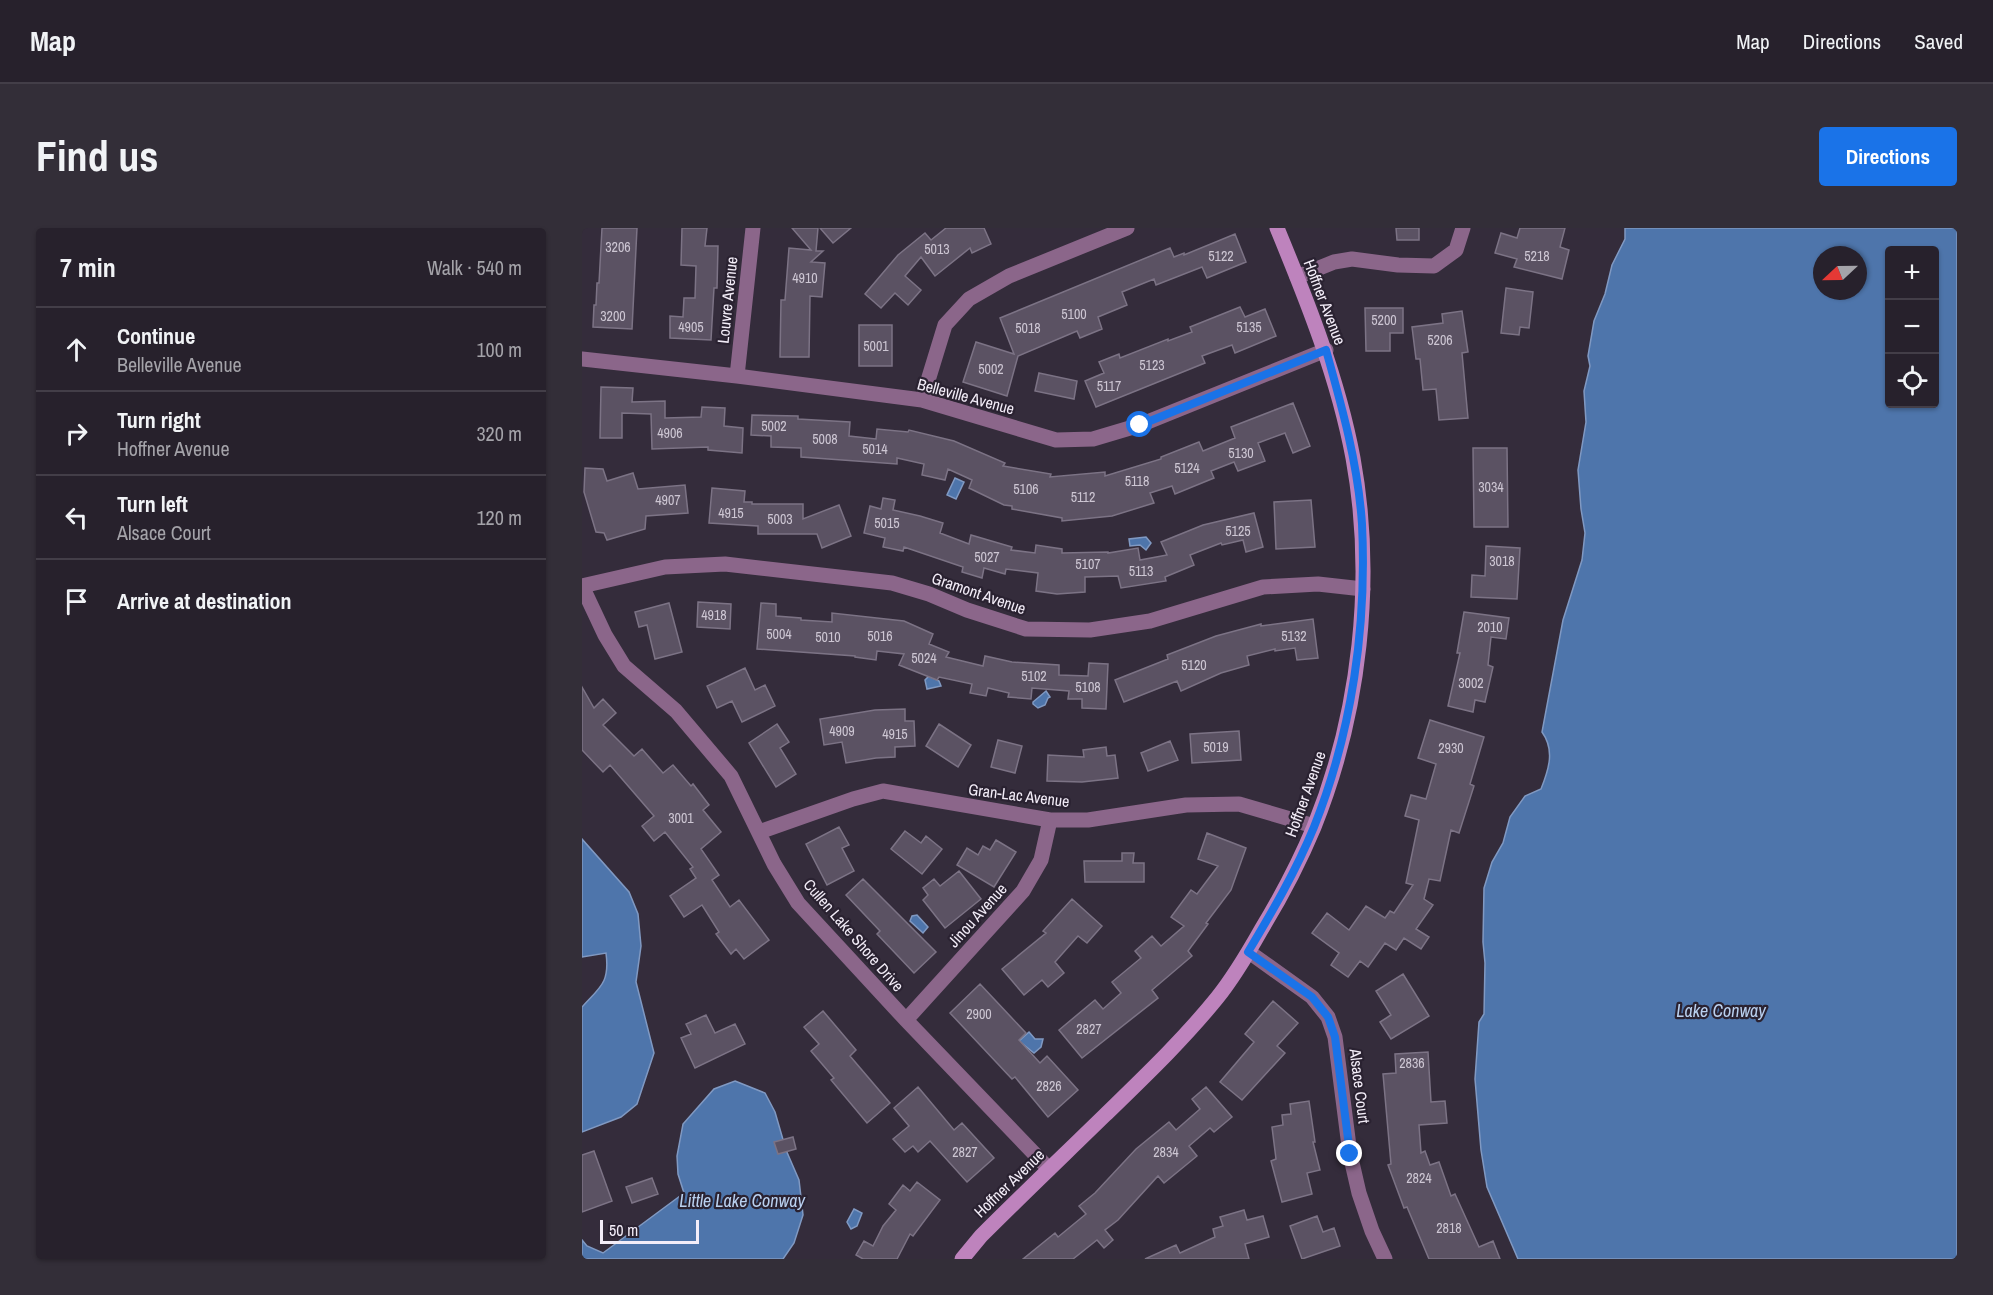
<!DOCTYPE html>
<meta charset="utf-8">
<style>
body{margin:0;font-family:"Archivo Narrow",sans-serif;background:#332e38;color:#f1f3f6}
.controls{position:absolute;right:18px;top:18px;display:grid;overflow:hidden;border-radius:6px;box-shadow:0 2px 4px #0004}
.controls button{width:54px;height:54px;display:grid;place-items:center;padding:0;border:0;border-bottom:2px solid #433e48;background:#27212c;color:#f1f3f6;font:30px sans-serif}
.compass{position:absolute;left:1231px;top:18px;width:54px;height:54px;border-radius:50%;background:#27212c;box-shadow:0 2px 4px #0004;rotate:248deg}
.scale{position:absolute;left:18px;bottom:15px;width:99px;box-sizing:border-box;padding-left:6px;border:3px solid #f3edf8;border-top:0;font-size:16px;line-height:21px;white-space:nowrap;color:#f3edf8;-webkit-text-stroke:4px #2a2231;paint-order:stroke}
.stop{position:absolute;width:18px;height:18px;margin:-14px;border:4px solid #1a73e8;border-radius:50%;background:#fff}
.stop.end{background:#1a73e8;border-color:#fff;box-shadow:0 2px 6px #0008}
.list{margin:0;padding:0;list-style:none}
h2{display:flex;justify-content:space-between;align-items:center;height:78px;margin:0;padding:0 24px;font-size:26px}
h2 small{font-size:20px;font-weight:400;color:#a4a3a9}
.list li{display:grid;grid-template-columns:39px 1fr auto;gap:18px;align-items:center;box-sizing:border-box;height:84px;padding:0 24px;border-top:2px solid #433e48}
.list b{display:block;font-size:22px;white-space:nowrap}
.list p{margin:0;font-size:20px;white-space:nowrap;color:#a4a3a9}
.list em{font-size:20px;font-style:normal;color:#a4a3a9}
.icon{flex:none;width:33px;height:33px;fill:none;stroke:currentColor;stroke-width:2;stroke-linecap:round;stroke-linejoin:round}
.map{position:relative;flex:none;width:1375px;height:1031px;overflow:hidden;border-radius:6px}
header{display:flex;align-items:center;gap:36px;box-sizing:border-box;height:84px;padding:0 30px;background:#27212c;border-bottom:2px solid #433e48}
header strong{font-size:28px}
nav{display:flex;gap:33px;margin-inline-start:auto;font-size:21px}
.intro{display:flex;align-items:center;justify-content:space-between;box-sizing:border-box;height:144px;padding:0 36px}
h1{margin:0;font-size:42px}
.button{padding:15px 27px;border-radius:6px;background:#1a73e8;color:#fff;font-size:21px;font-weight:700}
main{display:flex;gap:36px;padding:0 36px}
aside{flex:1;background:#27212c;border-radius:6px;box-shadow:0 2px 4px #0004}
.map>svg:first-child{display:block}
.water{fill:#4e75ab;stroke:#8099c2;stroke-width:1.5;fill-rule:evenodd}
.building{fill:#5b5263;stroke:#7c7385;stroke-width:1.5}
.lines{fill:none;stroke-linecap:round;stroke-linejoin:round}
.street{stroke:#8b668a;stroke-width:15}
.secondary{stroke:#be83bd;stroke-width:15}
.route{stroke:#1a73e8;stroke-width:8}
.labels{text-anchor:middle;dominant-baseline:central;stroke-width:4.5;stroke-linejoin:round;paint-order:stroke}
.number-label{font-size:14px;fill:#cdc6d3}
.street-label{font-size:16px;fill:#f3edf8;stroke:#2a2231}
.water-label{font-size:18px;font-style:italic;fill:#bad1f0;stroke:#2a2231}
</style>
<header>
<strong>Map</strong>
<nav><a>Map</a><a>Directions</a><a>Saved</a></nav>
</header>
<div class="intro"><h1>Find us</h1><a class="button">Directions</a></div>
<main>
<aside>
<h2>7 min<small>Walk · 540 m</small></h2>
<ul class="list">
<li><svg class="icon" aria-label="ahead" viewBox="0 0 24 24"><path d="M12 20V5M6 11l6-6 6 6"/></svg><div><b>Continue</b><p>Belleville Avenue</p></div><em>100 m</em></li>
<li><svg class="icon" aria-label="right" viewBox="0 0 24 24"><path d="M7 20v-9h11M14 6l5 5-5 5"/></svg><div><b>Turn right</b><p>Hoffner Avenue</p></div><em>320 m</em></li>
<li><svg class="icon" aria-label="left" viewBox="0 0 24 24"><path d="M17 20v-9H6M10 6l-5 5 5 5"/></svg><div><b>Turn left</b><p>Alsace Court</p></div><em>120 m</em></li>
<li><svg class="icon" aria-label="arrive" viewBox="0 0 24 24"><path d="M6 21V4h12l-3 4 3 4H6"/></svg><div><b>Arrive at destination</b></div></li>
</ul>
</aside>
<div class="map">
<svg width="1375" height="1031" viewBox="0 0 1375 1031">
<rect width="100%" height="100%" fill="#342c3b"/>
<path class="water" d="M1043,0H1375V1031H936L905,959L899,922L893,851L897,794L902,786L903,735L901,714L902,660L910,634L921,615L928,589L943,568L959,561C967,541 973,522 960,504L981,392L1000,332L1003,305L999,281L996,242L1004,194L1002,163L1008,138L1006,128L1012,93L1023,66L1030,37L1043,11ZM1308,22H1352V176H1308ZM1240,27H1276V63H1240Z
M373,250L382,254L374,271L365,267Z
M564,309L569,315L564,322L558,317L548,318L547,311Z
M347,448L357,453L359,458L345,461L343,452Z
M464,463L468,469L466,470L463,477L456,480L451,476V474Z
M0,611L47,664L56,686L59,718L54,754L72,825L55,876L39,889L0,904V779C18,759 28,755 24,725L0,729Z
M335,687L346,699L341,705L328,693L330,688Z
M447,804L453,811H461L459,819L452,825L437,813Z
M153,853L183,865L193,884L204,922L217,952L221,987L212,1015L201,1031H0V1012L5,1018L21,1025L102,965L96,946L95,928L101,896L132,861Z
M272,981L280,985L275,998L269,1001L265,994Z"/>
<path class="building" d="M20,0H55L50,101L11,99L12,77H14L15,55H17Z
M100,0H125L123,18H136L135,60H132L129,112L88,110V88L101,89L102,70H113L114,38L99,37Z
M210,0H236L234,23H241L229,34L243,35L240,69L228,68L227,129H198L199,72H203L207,20L229,22Z
M238,0H269L251,15Z
M364,0H402L409,16L390,25L388,20L353,48L339,29L323,48L339,62L326,77L313,65L299,80L283,66L316,27L343,5L349,12Z
M814,0H837V12H815Z
M938,0H983L978,19L987,22L980,51L932,39L935,31L913,25L919,5L935,10Z
M653,6L664,34L625,50L620,39L574,57L572,51L540,64L545,77L516,89L520,101L498,110L495,103L436,128L425,168L381,154L394,114L432,126L418,90L588,20L592,29L602,25V27Z
M924,60L951,64L947,100L938,99L937,107L919,105Z
M658,79L663,89L683,81L694,108L653,125L650,117L620,128L623,135L514,179L503,153L522,145L517,134L537,126L538,130L586,111V113L610,104L608,99Z
M783,80H821V105H808V123H784Z
M880,83L886,124L880,125L886,190L857,192L854,161L841,162L838,131H834L830,99L861,95L860,86Z
M277,97H310V138H277Z
M457,145L495,153L492,171L453,163Z
M19,159L51,160L50,174L83,173V190L119,189L120,179L143,180L142,198L161,200L160,225L126,222V219L70,221L69,186L40,185V210H18Z
M711,175L728,218L711,225L703,205L676,215L683,233L656,243L652,234L629,243L632,250L593,266L590,258L568,265L572,275L530,288L480,293V290L430,281V278L422,277L387,260L390,252L366,241L363,252L340,247L342,236L315,230V236L219,229V220L189,219V208L169,207L170,187L216,188V191L268,194L267,208L294,211L295,201L326,204L327,202L372,213L423,235L421,238L469,246L468,249L523,244V248L579,231V229L617,214L621,223L653,210L649,199Z
M891,220H925L926,299H892Z
M3,240L21,241L25,253L51,245L56,261L103,257L106,285L64,288L63,301L25,312L22,305L14,304L2,264Z
M130,260L163,263L162,274H170V276H221V291L257,277L269,308L240,320L235,306H176V298L127,295Z
M301,270L313,272L311,282L338,288L361,295L358,305L387,316L389,307L430,319L429,322L453,325L454,317L480,321V325L526,324V325L556,320L558,332L585,327L579,314L621,297L672,285L681,319L664,324L661,312L640,317L639,315L608,327L612,337L583,349L584,353L539,360L536,348L503,349V364L475,366L454,363L456,345L424,341L423,346L402,340L400,350L380,344L381,339L322,319L321,323L301,319L303,310L282,305L288,278L299,281Z
M729,272L733,319L694,321L692,274Z
M904,318L938,320L935,371L889,369L890,347L903,348Z
M116,374L149,376L148,401L115,399Z
M87,375L100,424L73,431L65,397L57,399L53,384Z
M179,375L194,376V388L219,390V392L250,394V385L322,393L351,406L347,416L367,424L364,429L401,438L403,428L430,434L477,437V447L506,448L507,435L526,436L524,481L500,480V471H486L487,463L450,460L449,471L426,469L427,465L406,460L404,468L388,465L390,456L357,449L355,452L317,437L322,426L295,423L294,432L273,429V428L175,421Z
M882,384L927,390L924,411L909,409L906,437L911,439L903,474L893,472L891,484L866,478L878,425H875Z
M731,391L736,430L715,432L713,420L693,423V421L665,428L667,437L639,445L599,463L595,453L542,474L533,452L586,431L585,427L634,408L679,396V398Z
M163,440L173,462L183,457L193,478L160,494L150,473L135,480L125,458Z
M0,459L12,480L21,471L34,485L21,497L52,528L60,521L81,545L91,537L109,558L111,556L127,577L121,582L139,604L119,621L137,647L130,652L148,679L157,672L187,712L162,731L154,721L149,726L134,706L137,704L120,677L102,689L88,668L114,650L108,641L111,639L83,604L72,613L60,598L72,588L28,537L21,544L0,522Z
M323,481V493H332L333,518L313,519V529L294,530L264,535L260,514L242,517L238,491L293,482Z
M848,492L902,509L888,556L892,558L877,605L869,602L858,653L847,651L842,671L851,677L834,701L847,709L839,721L822,710L814,722L803,715L786,739L778,733L766,749L749,737L757,725L730,705L745,685L767,702L784,678L803,690L808,683L812,685L831,657L824,655L837,592L823,588L829,567L844,571L854,536L836,530Z
M195,496L207,514L198,520L214,546L194,559L167,515Z
M357,496L389,517L376,539L344,518Z
M657,503L659,532L610,535L608,506Z
M416,512L440,518L433,545L409,539Z
M588,513L596,532L566,543L559,525Z
M524,519L525,528L533,527L536,550L500,554L465,553L466,527L502,529L501,522Z
M257,599L267,617L260,620L272,643L245,657L224,616Z
M323,603L339,615L344,608L360,621L340,646L309,621Z
M625,605L664,620L649,662L624,695L626,696L606,723L610,728L570,762L576,770L500,830L477,802L513,772L521,781L539,765L530,754L559,730L553,723L570,708L579,718L602,698L589,689L609,662L615,666L636,638L616,631Z
M414,612L434,624L412,659L375,637L385,620L396,627L401,618L408,622Z
M540,625H552L551,635H562V654H503L502,633H540Z
M377,643L399,671L363,700L341,672L346,667L341,660L352,651L358,658Z
M281,651L354,724L332,745L295,706L298,703L264,667Z
M490,671L520,698L505,715L496,708L473,734L482,745L466,759L460,752L442,767L420,741L464,705L461,703Z
M821,746L847,788L809,811L798,794L809,787L794,763Z
M398,756L444,805L437,812L458,835L465,828L496,862L466,889L433,849L430,851L368,785Z
M691,773L716,795L695,818L703,825L660,872L638,854L672,814L663,806Z
M241,783L274,822L268,828L308,875L285,895L249,852L252,850L229,823L237,816L222,799Z
M124,787L133,805L153,796L163,816L113,840L99,810L109,806L104,796Z
M846,824L849,874L863,873L865,895L837,897L839,925L843,923L848,937L857,934L869,968L873,966L897,1019L911,1013L918,1031H847L825,979L822,980L806,937L809,936L801,846L814,845L813,826Z
M336,859L372,902L380,895L412,930L385,954L348,913L336,924L331,918L323,924L311,911L327,898L312,880Z
M624,859L650,889L632,904L628,900L607,918L615,928L582,955L576,948L536,992L523,1002L531,1012L522,1020L515,1012L491,1031H441L473,1005L476,1009L504,986L497,978L513,965L554,921L587,894L594,902L618,881L610,871Z
M727,873L733,914H731L738,942L725,945L730,966L700,974L689,933L694,931L690,899L701,897L700,887L709,886L708,876Z
M211,909L214,921L196,926L192,914Z
M12,923L30,973L0,984V927Z
M70,950L76,966L50,975L44,959Z
M335,954L358,972L331,1008L328,1006L315,1031H281L274,1027L282,1013L291,1018L301,998L314,982L307,976L321,957L328,963Z
M662,982L665,992L681,988L687,1009L663,1016L667,1031H563L594,1017L598,1025L633,1009L631,1001L641,998L638,989Z
M735,988L741,1004L752,1000L758,1018L720,1031L708,998Z"/>
<g class="lines">
<path class="street" d="M715,49L752,34L770,31L816,37L852,38L874,22L881,0
M0,131L155,148L340,172L474,212L511,211L558,197L744,122
M155,148L171,0
M340,172L363,97L387,71L427,48L545,0
M0,358L83,339L143,336L310,355L347,366L385,382L444,401L508,402L568,393L681,359L736,356L781,361
M0,358L23,407L42,438L94,483L149,548L192,636L216,675L324,792L467,941
M177,604L271,571L301,563L468,592H506L604,577L657,576L732,598
M667,724L730,769L746,789L753,809L768,926L777,965L790,1003L803,1031
M324,792L441,663L459,632L468,592"/>
<path class="secondary" d="M380,1031L399,1008C440,967 482,927 523,887C562,849 601,812 635,770C652,749 666,725 679,702C699,669 717,635 732,599C778,485 793,351 771,230C756,150 726,75 695,0"/>
</g>
<g class="lines">
<path class="route" d="M558,197L744,122C760,179 776,236 780,296C785,398 770,504 732,599C714,643 690,684 666,724L730,769L746,789L753,809L768,926"/>
</g>
<g class="labels">
<g class="number-label">
<text x="36" y="19">3206</text>
<text x="355" y="21">5013</text>
<text x="639" y="28">5122</text>
<text x="955" y="28">5218</text>
<text x="223" y="50">4910</text>
<text x="492" y="86">5100</text>
<text x="31" y="88">3200</text>
<text x="802" y="92">5200</text>
<text x="109" y="99">4905</text>
<text x="667" y="99">5135</text>
<text x="446" y="100">5018</text>
<text x="858" y="112">5206</text>
<text x="294" y="118">5001</text>
<text x="570" y="137">5123</text>
<text x="409" y="141">5002</text>
<text x="527" y="158">5117</text>
<text x="192" y="198">5002</text>
<text x="88" y="205">4906</text>
<text x="243" y="211">5008</text>
<text x="293" y="221">5014</text>
<text x="659" y="225">5130</text>
<text x="605" y="240">5124</text>
<text x="555" y="253">5118</text>
<text x="909" y="259">3034</text>
<text x="444" y="261">5106</text>
<text x="501" y="269">5112</text>
<text x="86" y="272">4907</text>
<text x="149" y="285">4915</text>
<text x="198" y="291">5003</text>
<text x="305" y="295">5015</text>
<text x="656" y="303">5125</text>
<text x="405" y="329">5027</text>
<text x="920" y="333">3018</text>
<text x="506" y="336">5107</text>
<text x="559" y="343">5113</text>
<text x="132" y="387">4918</text>
<text x="908" y="399">2010</text>
<text x="197" y="406">5004</text>
<text x="298" y="408">5016</text>
<text x="712" y="408">5132</text>
<text x="246" y="409">5010</text>
<text x="342" y="430">5024</text>
<text x="612" y="437">5120</text>
<text x="452" y="448">5102</text>
<text x="889" y="455">3002</text>
<text x="506" y="459">5108</text>
<text x="260" y="503">4909</text>
<text x="313" y="506">4915</text>
<text x="634" y="519">5019</text>
<text x="869" y="520">2930</text>
<text x="99" y="590">3001</text>
<text x="397" y="786">2900</text>
<text x="507" y="801">2827</text>
<text x="830" y="835">2836</text>
<text x="467" y="858">2826</text>
<text x="383" y="924">2827</text>
<text x="584" y="924">2834</text>
<text x="837" y="950">2824</text>
<text x="867" y="1000">2818</text>
</g>
<g class="street-label">
<text transform="translate(145 72) rotate(-84)">Louvre Avenue</text>
<text transform="translate(743 74) rotate(69)">Hoffner Avenue</text>
<text transform="translate(384 168) rotate(15)">Belleville Avenue</text>
<text transform="translate(397 365) rotate(19)">Gramont Avenue</text>
<text transform="translate(723 566) rotate(-70)">Hoffner Avenue</text>
<text transform="translate(437 567) rotate(7)">Gran-Lac Avenue</text>
<text transform="translate(395 687) rotate(-48)">Jinou Avenue</text>
<text transform="translate(272 707) rotate(49)">Cullen Lake Shore Drive</text>
<text transform="translate(778 858) rotate(83)">Alsace Court</text>
<text transform="translate(427 955) rotate(-44)">Hoffner Avenue</text>
</g>
<g class="water-label">
<text x="1139" y="782">Lake Conway</text>
<text x="160" y="972">Little Lake Conway</text>
</g>
</g>
</svg>
<div class="controls">
<button>+</button>
<button>−</button>
<button><svg class="icon" aria-label="locate" viewBox="0 0 24 24"><circle cx="12" cy="12" r="6"/><path d="M12 2v4M12 18v4M2 12h4M18 12h4"/></svg></button>
</div>
<svg class="compass" viewBox="-18 -18 36 36"><path d="M0-13l5 13h-10z" fill="#e53935"/><path d="M0 13l5-13h-10z" fill="#a4a3a9"/></svg>
<div class="scale">50 m</div>
<div class="stop" style="left:558px;top:197px"></div>
<div class="stop end" style="left:768px;top:926px"></div>
</div>
</main>
